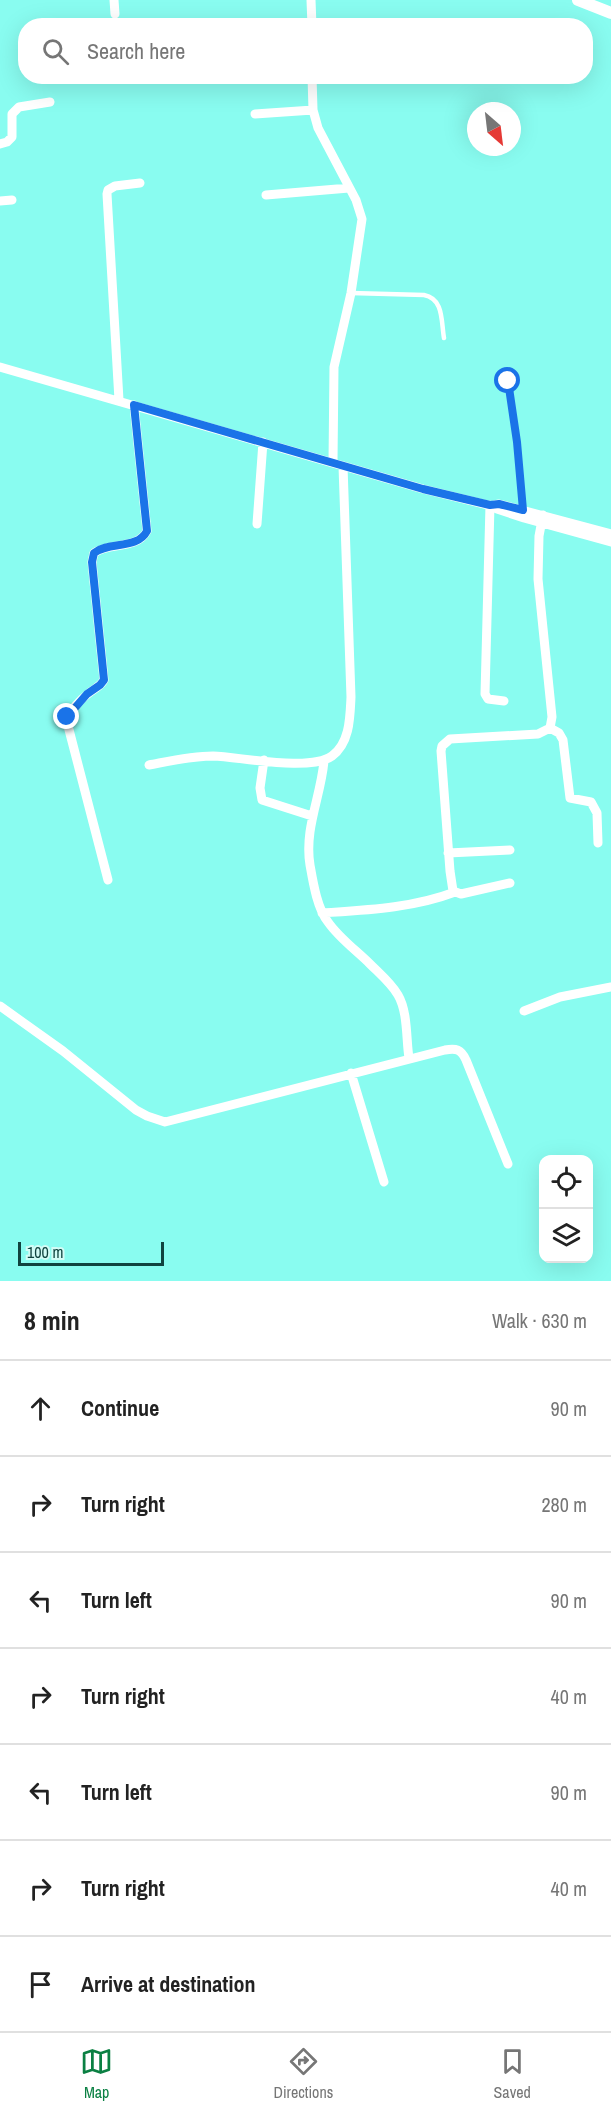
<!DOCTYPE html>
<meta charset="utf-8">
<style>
body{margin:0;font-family:"Archivo Narrow",sans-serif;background:#f2f2f2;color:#222}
.controls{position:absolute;right:18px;bottom:18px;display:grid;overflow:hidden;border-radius:12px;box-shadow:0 6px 24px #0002}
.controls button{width:54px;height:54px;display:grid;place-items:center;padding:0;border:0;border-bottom:2px solid #e0e0e0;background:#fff;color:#222;font:30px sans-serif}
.compass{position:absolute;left:467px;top:102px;width:54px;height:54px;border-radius:50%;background:#fff;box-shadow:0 6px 24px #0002;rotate:152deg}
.scale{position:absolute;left:18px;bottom:15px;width:146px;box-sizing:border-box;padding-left:6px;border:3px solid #10433f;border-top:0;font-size:16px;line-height:21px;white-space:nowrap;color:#10433f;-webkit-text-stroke:4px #d3fcf6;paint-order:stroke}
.stop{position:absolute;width:18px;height:18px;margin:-14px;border:4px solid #1a73e8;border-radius:50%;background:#fff}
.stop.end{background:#1a73e8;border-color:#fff;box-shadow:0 2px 6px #0008}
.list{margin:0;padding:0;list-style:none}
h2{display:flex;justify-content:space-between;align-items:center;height:78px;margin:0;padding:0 24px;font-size:26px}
h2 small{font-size:20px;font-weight:400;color:#767676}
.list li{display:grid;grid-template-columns:39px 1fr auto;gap:18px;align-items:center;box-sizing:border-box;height:96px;padding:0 24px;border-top:2px solid #e0e0e0}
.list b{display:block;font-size:22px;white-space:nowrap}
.list em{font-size:20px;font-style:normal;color:#767676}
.icon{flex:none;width:33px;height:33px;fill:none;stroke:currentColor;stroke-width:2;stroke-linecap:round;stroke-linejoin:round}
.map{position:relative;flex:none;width:611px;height:1281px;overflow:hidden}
.search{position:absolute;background:#fff;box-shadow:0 6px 24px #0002;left:18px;right:18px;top:18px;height:66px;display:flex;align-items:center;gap:15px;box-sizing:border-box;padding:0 21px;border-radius:24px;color:#767676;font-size:22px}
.sheet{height:750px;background:#fff}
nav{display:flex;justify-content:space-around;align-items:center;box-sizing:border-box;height:84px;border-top:2px solid #e0e0e0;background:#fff;font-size:16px;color:#767676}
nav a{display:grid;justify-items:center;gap:3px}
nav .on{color:#0b8043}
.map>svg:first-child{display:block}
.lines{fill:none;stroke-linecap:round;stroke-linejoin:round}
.lane{stroke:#fff;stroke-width:4.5}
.street{stroke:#fff;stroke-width:9}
.secondary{stroke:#fff;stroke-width:12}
.route{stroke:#1a73e8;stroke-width:8}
</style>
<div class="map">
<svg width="611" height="1281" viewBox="0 0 611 1281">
<rect width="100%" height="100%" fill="#89fcf0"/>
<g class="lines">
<path class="lane" d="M351,293L424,295C444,299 441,321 444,338
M508,381L517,442L523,510"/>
<path class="street" d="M114,0L115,14
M311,0L312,26
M312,76L313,110L318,128L356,200L362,219L351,293L334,367L333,462
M255,114L313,110
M0,144L7,142L12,137V114L19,107L50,102
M266,195L349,188
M0,201L12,200
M0,367L423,489L492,506L497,509L524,518L611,542
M119,400L107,194L108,190L115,186L140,183
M490,505L485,694L488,699L504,701
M494,505L499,504L611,534
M257,524L263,442
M550,728L559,733L563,740L570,798L591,802L597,813L598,843
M264,760L260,788L262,800L312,816
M324,761C321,796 304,829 310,865C313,882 317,908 328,922C339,938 357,951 370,964C380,974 391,983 398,995C408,1012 406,1039 409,1058
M149,765C170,761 191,756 213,756C241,757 310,772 332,756C350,743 350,717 351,697L343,466
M448,853L510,850
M108,880L67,722C68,712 81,699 89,693C95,688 100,687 104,680L92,562L94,553C109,542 137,550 147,531L134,405
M510,883L461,894L453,891L450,871L441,751L442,746L450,739L538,734L550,728L552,717L538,579L539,536L543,515
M322,913C367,910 413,908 455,892
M0,1006L63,1051L136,1110L147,1116L165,1122L445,1050C456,1048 461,1049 466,1060L508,1164
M524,1011L560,997L611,987
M351,1073L384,1182"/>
<path class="secondary" d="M578,0L611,13"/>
</g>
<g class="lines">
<path class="route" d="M67,717L87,694L100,685L104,680L92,562L94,553C109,541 137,550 147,531L134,405L423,489L490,505L499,504L523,510L517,442L508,381"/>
</g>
</svg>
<div class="controls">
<button><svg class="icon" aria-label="locate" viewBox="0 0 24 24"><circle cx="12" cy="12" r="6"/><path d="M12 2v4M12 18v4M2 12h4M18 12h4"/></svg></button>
<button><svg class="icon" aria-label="layers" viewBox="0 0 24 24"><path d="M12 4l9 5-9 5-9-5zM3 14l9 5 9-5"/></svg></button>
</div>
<svg class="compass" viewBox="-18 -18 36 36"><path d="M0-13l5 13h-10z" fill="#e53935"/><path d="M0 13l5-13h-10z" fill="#767676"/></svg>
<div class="scale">100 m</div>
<div class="stop" style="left:508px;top:381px"></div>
<div class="stop end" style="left:67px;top:717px"></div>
<div class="search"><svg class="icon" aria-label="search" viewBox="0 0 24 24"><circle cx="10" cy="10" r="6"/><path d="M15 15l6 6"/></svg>Search here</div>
</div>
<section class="sheet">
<h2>8 min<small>Walk · 630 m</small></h2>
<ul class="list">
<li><svg class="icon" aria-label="ahead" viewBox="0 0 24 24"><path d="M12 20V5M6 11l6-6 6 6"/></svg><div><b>Continue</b></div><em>90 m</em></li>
<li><svg class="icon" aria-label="right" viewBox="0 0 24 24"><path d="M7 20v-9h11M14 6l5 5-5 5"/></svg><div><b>Turn right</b></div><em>280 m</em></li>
<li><svg class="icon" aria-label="left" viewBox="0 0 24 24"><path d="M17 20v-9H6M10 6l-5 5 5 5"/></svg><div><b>Turn left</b></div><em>90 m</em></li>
<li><svg class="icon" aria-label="right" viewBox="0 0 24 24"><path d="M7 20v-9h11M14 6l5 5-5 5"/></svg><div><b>Turn right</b></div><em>40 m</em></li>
<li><svg class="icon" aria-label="left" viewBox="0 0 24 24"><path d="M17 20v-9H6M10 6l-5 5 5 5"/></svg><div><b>Turn left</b></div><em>90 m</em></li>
<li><svg class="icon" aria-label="right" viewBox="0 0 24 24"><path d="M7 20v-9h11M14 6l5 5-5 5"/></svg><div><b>Turn right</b></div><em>40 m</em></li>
<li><svg class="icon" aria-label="arrive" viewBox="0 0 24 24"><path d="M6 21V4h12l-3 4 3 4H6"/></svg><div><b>Arrive at destination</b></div></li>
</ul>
</section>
<nav>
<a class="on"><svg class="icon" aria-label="map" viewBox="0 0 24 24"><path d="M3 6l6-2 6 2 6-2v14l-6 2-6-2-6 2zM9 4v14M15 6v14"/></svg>Map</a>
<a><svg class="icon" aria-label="directions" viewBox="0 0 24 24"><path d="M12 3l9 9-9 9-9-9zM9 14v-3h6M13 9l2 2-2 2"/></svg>Directions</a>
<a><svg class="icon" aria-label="saved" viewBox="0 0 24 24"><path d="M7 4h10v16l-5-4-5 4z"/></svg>Saved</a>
</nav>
